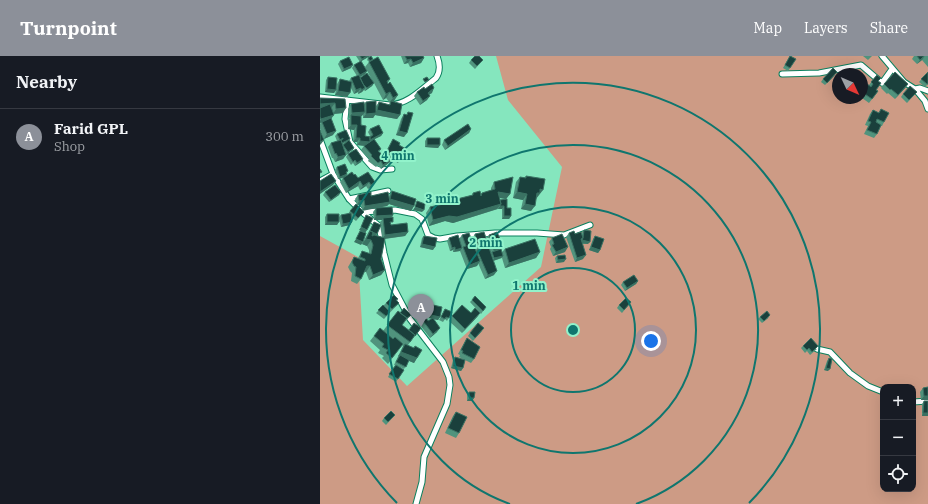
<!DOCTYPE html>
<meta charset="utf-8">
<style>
body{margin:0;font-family:"IBM Plex Serif",serif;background:#20242c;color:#f1f3f6}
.controls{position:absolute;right:12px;bottom:12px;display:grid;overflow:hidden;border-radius:8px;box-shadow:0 4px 16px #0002}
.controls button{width:36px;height:36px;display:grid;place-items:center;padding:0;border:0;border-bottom:1px solid #363941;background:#171b24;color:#f1f3f6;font:20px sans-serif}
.compass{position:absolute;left:512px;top:12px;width:36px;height:36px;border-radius:50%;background:#171b24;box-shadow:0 4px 16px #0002;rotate:134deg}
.you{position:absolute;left:331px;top:285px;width:14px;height:14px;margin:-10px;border:3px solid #fff;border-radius:50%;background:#1a73e8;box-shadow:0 0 0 6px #1a73e833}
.badge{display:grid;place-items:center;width:26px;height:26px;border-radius:50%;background:#8c9099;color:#fff;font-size:13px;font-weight:700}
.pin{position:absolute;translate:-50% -33px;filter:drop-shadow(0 1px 2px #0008)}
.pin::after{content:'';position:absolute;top:21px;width:14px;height:12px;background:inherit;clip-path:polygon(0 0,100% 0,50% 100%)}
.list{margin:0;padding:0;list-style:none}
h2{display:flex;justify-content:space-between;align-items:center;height:52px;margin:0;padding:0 16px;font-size:17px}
h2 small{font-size:13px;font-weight:400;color:#9ea1a6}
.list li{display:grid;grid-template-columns:26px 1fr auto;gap:12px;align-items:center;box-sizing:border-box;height:56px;padding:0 16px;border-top:1px solid #363941}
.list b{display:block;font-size:15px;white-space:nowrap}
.list p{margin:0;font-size:13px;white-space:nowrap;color:#9ea1a6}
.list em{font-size:13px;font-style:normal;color:#9ea1a6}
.icon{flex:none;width:22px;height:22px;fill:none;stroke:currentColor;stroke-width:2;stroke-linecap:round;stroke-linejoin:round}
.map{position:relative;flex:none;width:608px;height:448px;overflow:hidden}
header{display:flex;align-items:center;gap:24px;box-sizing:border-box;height:56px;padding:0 20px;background:#8c9099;color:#fff}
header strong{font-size:19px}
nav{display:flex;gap:22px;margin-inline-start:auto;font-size:14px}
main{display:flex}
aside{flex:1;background:#171b24}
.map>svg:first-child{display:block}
.green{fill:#cd9b85;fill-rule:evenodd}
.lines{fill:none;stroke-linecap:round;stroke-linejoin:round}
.street-casing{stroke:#0b805e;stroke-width:7}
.street{stroke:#fff;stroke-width:5}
.wall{fill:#50937d;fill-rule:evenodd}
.shaded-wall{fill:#3a7263}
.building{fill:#1a403c;stroke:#3a7263}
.ring{fill:none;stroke:#0f766e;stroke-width:2}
.centre{fill:#0f766e;stroke:#92f3cb;stroke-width:2}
.ring-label{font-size:12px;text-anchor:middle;font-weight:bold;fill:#0f766e;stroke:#92f3cb;stroke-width:4;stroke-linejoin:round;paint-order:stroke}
</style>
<header>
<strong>Turnpoint</strong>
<nav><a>Map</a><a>Layers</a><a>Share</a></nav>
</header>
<main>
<aside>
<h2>Nearby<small></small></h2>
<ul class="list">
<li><span class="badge">A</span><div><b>Farid GPL</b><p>Shop</p></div><em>300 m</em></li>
</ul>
</aside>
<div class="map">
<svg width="608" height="448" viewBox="0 0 608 448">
<rect width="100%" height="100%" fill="#85e6be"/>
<path class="green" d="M176,0H608V448H0V180L38,201L43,284L87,330L221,211L242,111L188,44ZM518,18H542V42H518ZM563,331H593V433H563Z"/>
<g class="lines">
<defs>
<path id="street" d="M562,0L584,26L595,33L605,45L608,53
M462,18L499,17L541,9L562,27L572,13
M595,33L600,32L608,35
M0,41L70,49C88,48 102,33 116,22C121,15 120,8 117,0
M27,44L25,63L30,86L52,111L60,114L72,113
M0,83L13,118L0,125
M13,118L29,143L42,156L59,170L64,197L72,229L90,263L123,306L129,321L130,329L127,348L104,401L102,426L96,448
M29,143L68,135
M42,156L75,154L95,158L102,163L108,179L114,182L120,183L137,180L175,177H217L244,179L270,169
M497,293L510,296L530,317L548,330L563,336
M593,346L608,345"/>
</defs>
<use href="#street" class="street-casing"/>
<use href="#street" class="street"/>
</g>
<path class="wall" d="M36,0H50L41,5L47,15L45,18L40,21V22L52,24L45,11L49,6L47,4L48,2L70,23L68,27V28L70,26L74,45L72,46L80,59L77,63L55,59L53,62H43V58L41,60V69L45,80H50L48,76L50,73L63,77L61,80L54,83L61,93L59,96L64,100L65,99H64L73,83L79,89L81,102L78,107L73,104L70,106L61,113L58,109L56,111L48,105L49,103L41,94L44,90L37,89V86H33L34,74L28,73V63L30,62H29L28,53L31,48H44L46,46L56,50L59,46L68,49L70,47L66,42L63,44L54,27L52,30L45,35L44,34L42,36L38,38V36L34,38L31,32L27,41L15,39L17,28L20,23L29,25L31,22L37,20L32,12L34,9L40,6Z
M81,0H103L104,2L101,7L90,11L88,7L84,8Z
M470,0H472L470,12L468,15L463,12Z
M543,0H552L548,4Z
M594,0H608V11L602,4L597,8L592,3Z
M151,4H163L155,13L149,7Z
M20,5L31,12L22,16L18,8Z
M608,16V28L605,31L599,26Z
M515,19L505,29L501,26L503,23Z
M557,19L558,25L556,34L558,35L549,47L542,42V32L549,29Z
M8,21L16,34L14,37L5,36L6,24Z
M564,28H588L585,32L575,43L568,37L567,38L561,32Z
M105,33L112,37L109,38L107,44L100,49L94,40L97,36Z
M597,36L587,47L581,41L583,38Z
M0,42L25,43L23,57L13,58L11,62L13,79L4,83L0,73V68L1,66L0,67Z
M561,53L564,66L562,70H561L557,78L554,82L544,78L548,70L545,69L550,58L553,54L559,57Z
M88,56L84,81L76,79L81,63L84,58L86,59Z
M151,73L149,77L125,94L122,89L124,84Z
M17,78L29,85L34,92L32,94L26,99L23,103L15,106L13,102H12L8,91L11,87L17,85L15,80Z
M107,82L120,89L118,92L105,91V85Z
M28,98L41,106L35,110L33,107L31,109L26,101Z
M17,111L28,115L25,120L34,119L38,122L55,126L52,130L48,133L46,130L40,134L38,130L26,137L20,126L23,122L18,123L15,114Z
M206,120L219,139H218L216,142L211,155L201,153L203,144L193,142L196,126L200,121L204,122Z
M174,126L190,138L186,143L180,142V144L187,152L191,160L189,163H182V153H178L133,167L125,165L109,170L106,157L110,151L136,145L137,143L152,139L153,137L161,138L162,137L171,134V132Z
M72,135L94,150L91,155L69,148L67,150L42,154L44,156L36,165L31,161L32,166L30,169L21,171L19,163L17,169H5V161L7,158L19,161L21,159L28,158L30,155L42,154L41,148L37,149L35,143L38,139L69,140Z
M5,136L19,139L9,146L3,139Z
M56,152L73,159L71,161V169L88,176L85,180L65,183L61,203L65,214L61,219L49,224L46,216L44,215L41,223L37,228L31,225L32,217L30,215L28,211L34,201L38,202L42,195L49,198V194L47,190L42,188L54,166L60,169V166L62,164H54L53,156ZM60,169L62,181L56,179Z
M264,174L268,188H262L263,203L255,206L246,181L249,177L261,178Z
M155,178L166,183L169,179L183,190L180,194L182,196L185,193L220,196L216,202L185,212L182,202L173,205L174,219L165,223L158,207L157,210L147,213L140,195L142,192L139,185L142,192L140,195L133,196V194L130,195L127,185L129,182L139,183L142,179L156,196V193L158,189L155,190L153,181Z
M104,180L113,194L100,191L102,182Z
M275,180L280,194L278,197L269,194L273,183Z
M232,182L245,196L233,200L230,193L231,191L229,186Z
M237,200L244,206L236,207L235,202Z
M318,225L316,228L305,235L301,229L303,226Z
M152,244L166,251L161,258L150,246Z
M76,245L79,247L64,263L56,257L66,247Z
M311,246L302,257L297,252L299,249Z
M113,249L120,261L118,264L113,263L117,276L110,282L100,269L103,265H108L112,263L109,262L112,252Z
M125,253L132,256L127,265L125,263L123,266L119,264Z
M78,255L80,257L91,259L82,269L89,274L101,272L88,289L97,302L94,307L89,305L84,313L80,311L84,314L76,326L68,321L75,309H74L83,290L82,289L68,308L62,302L64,300L58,297L60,294L50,285L54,280L63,275Z
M151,257H160L157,261L142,277L129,265L132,260Z
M440,261L448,262L442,267L438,263Z
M162,275L153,285L148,280L150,277Z
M147,282L154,303L151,307L145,304L143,312L141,315L131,312L133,304L135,301L143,303L139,301L140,299L138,298Z
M483,290L497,293L490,299L487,295L485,297L481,292Z
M509,302L508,315L504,314L507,305Z
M608,331V344H601L600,336L603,332Z
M149,336L154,342L152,345H147V339Z
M604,345H608V360H602V348Z
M136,356L139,377L136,382L125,377L133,360Z
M75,359L66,369L62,365L64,362Z"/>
<path class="shaded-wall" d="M47,0H50L40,6L42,3Z
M605,0L602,4L597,8L600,4Z
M104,2L101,7L90,11L93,7Z
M91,3L88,7L84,8L87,4Z
M33,9L31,12L22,16L24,13Z
M47,15L45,18L38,22L40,19Z
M54,27L52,30L45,35L47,32Z
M588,28L585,32L575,43L578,39Z
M41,32L38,36L34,38L36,34Z
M45,32L42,36L38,38L41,34Z
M114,32L112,37L105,41L108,37Z
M7,33L16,34L14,37L5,36Z
M18,35L30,37L27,41L15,39Z
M70,36L66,42L63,44L66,38Z
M78,39L74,45L71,47V45L69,47L73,42Z
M110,40L107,44L100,49L103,45Z
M15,47L12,51L0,52V48Z
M26,52L23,57L13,58L16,53Z
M57,54L80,59L77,63L55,59L53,62H43L46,58L55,57Z
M45,56L42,60L31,61V59L29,62L32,57Z
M14,59L11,63L0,67V65L1,63Z
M31,69H37L34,74L28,73Z
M151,73L149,77L125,94L128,90Z
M16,75L13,79L4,83L7,78Z
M79,75L87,77L84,81L76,79Z
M63,77L61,80L49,86L47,90L37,89L40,85L50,84Z
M36,82H40L37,86H33Z
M4,84L1,88L0,89V86Z
M107,89H120L118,92L105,91Z
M34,92L32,94L26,99L28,96Z
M26,99L23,103L15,106L18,101Z
M73,102L70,106L61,113L63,109Z
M43,103L41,106L35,110L37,107Z
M27,118L25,121L18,123L20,121Z
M16,125L13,129L0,138V136Z
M40,125L38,130L26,137L29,133Z
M49,126L46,130L40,134L43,130Z
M55,126L52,130L48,133L51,129Z
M220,133L223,134L216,143L217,137Z
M21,136L19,139L9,146L11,144Z
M178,136L190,138L186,143L174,141Z
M197,136L207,138L203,144L193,142Z
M70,143L94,150L91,155L69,148L67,150L42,155L45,150Z
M44,144L41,148L37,149L39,145Z
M181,148L177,153L133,167L125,165L109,170L113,164Z
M205,148L215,150L211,155L201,153Z
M180,150H184L182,153H178Z
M95,151L104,154L102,156L93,154Z
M73,159L70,163L63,162L62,164H54L56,160Z
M184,160H191L189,163H182Z
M7,166H19L17,169H5Z
M32,166L30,169L21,171L23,168Z
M41,171L47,174L45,177L39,174Z
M50,175L57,178L55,181L48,178Z
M88,176L85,180L62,183L65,179Z
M36,183L43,186L41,189L34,186Z
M46,183L51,184L47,190L42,188Z
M262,184L270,186L268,188L260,187Z
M167,185L165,188L155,190L157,187Z
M102,188L115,191L113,194L100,191Z
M183,190L180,194L172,196L171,198L174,194Z
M135,191L133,194L130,195L132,192Z
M248,191L245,196L233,200L236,196Z
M271,191L280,194L278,197L269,194Z
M142,192L140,195L133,196L135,194Z
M220,196L216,202L185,212L189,207Z
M266,199L263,203L255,206L257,202Z
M183,200L181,202L173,205L174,202Z
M246,203L244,206L236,207L238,204Z
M160,205L157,210L147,213L150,209Z
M47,210H50L46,216L43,215Z
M65,214L61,219L49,224L53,219Z
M177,215L174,219L165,223L168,219Z
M318,225L316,228L305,235L307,232Z
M160,257L157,261L142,277L145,273Z
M111,259L120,261L118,264L109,262Z
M450,259L448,262L442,267Z
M120,272L117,276L110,282L113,278Z
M81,296L97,302L94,307L78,300Z
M133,310L143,312L141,315L131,312Z
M506,312L510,313L508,315L504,314Z
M604,340H608V344H601Z
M149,342H154L152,345H147Z
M603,357H608V360H602Z"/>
<path class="building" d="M40,0H47L42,3Z
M51,0L53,3L50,5L48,2Z
M85,0H103L104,2L93,7L91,3L87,4Z
M155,0H159L163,4L157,10L151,4Z
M470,0L476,3L470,12L465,9Z
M597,0H604L600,4Z
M29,1L33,9L24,13L20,5Z
M58,1L70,23L67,25L68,28L70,26L78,39L73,42L70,36L66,38L49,6Z
M41,5L47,15L40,19L34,9Z
M513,12L517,16L507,27L503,23Z
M575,16L588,28L578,39L571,33L570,34L564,28Z
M608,16V28H607L601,23Z
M47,17L54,27L47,32L43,28L40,22Z
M39,19L45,32L41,34V32L36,34L31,22Z
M557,19L561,22L558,25L561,27L556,34L558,35L552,43L542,36V32L546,27L551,31L553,28L551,26Z
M8,21L17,22L16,34L7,33Z
M107,21L109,24L105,26L103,23Z
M20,23L32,26L30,37L18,35Z
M112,28L114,32L108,37L110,40L103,45L97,36L104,31L105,33Z
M590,30L597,36L589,44L583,38Z
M0,42L25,43L26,52L16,53L15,47L0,48Z
M56,45V57L46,58V46Z
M71,45L82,48L80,59L57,54L59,46L70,49Z
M44,46L45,56L32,57L31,48Z
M10,48L14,59L1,63L0,61V52Z
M561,53L569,57L564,66L557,63L556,66L561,69L557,78L547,74L551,66L548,65L553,54L559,57Z
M88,56L93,57L87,77L79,75L84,58L87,59Z
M31,59L41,60V69L46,70L45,80L50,81V86L40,85V82H36L37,69H31Z
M11,62L16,75L7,78L2,66Z
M148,68L151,73L128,90L124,84Z
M59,69L63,77L50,84V81L53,79L50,73Z
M0,74L4,84L0,86Z
M26,74L30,83L22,87L21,84L23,83V82L20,84L17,78Z
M107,82H120V89H107Z
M54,83L61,93L58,95L64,100L67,97L73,102L63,109L61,105L58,107L51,100L52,99L44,90Z
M73,83L80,87L79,89L86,93L81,102L67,95Z
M21,84L26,99L18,101L16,97L15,98L11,87Z
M29,84L34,92L28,96L23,89Z
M36,93L43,103L37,107L35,104L33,106L28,98Z
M25,108L28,115L26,116L27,118L20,121L17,111Z
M0,113L2,116L0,117Z
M32,116L34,119L35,118L38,122L48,116L55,126L51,129L49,126L43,130L40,125L29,133L23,122Z
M11,118L16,125L0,136V125Z
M206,120L225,123L223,134L220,133V137H217L215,150L205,148L207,138L197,136L200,121L206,122Z
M193,121L190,138L178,136L181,148L137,161L129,160L113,164L110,151L137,145V143L153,139V137L160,135L161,140L162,137L175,133L174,126Z
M15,129L21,136L11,144L5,136Z
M72,135L96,143L94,150L70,143Z
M51,136V140L68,136L70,146L45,150L44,144L39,145L38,139Z
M187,143V152H191V160H184V150H180L181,148L180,144Z
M97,145L105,148L104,154L95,151Z
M36,148L44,156L38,162L30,155Z
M72,151L73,159L56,160V152Z
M31,157L32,166L23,168L21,159Z
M7,158H19V166H7Z
M46,159L53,162L47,174L41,171Z
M73,161V166H70L71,169L87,167L88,176L65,179L63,162Z
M54,166L61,169L57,178L50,175Z
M264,174L271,175L270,186L262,184L263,182Z
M40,175L46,177L43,186L36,183Z
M50,175L53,176L52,180L54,179L65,182L61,203L65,214L53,219L50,210H47L41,223L35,220L36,211L34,210L32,206L34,201L45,205V203L40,201L42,195L51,198L53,189L51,184L46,183Z
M254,175L255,178L261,176L263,182L261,183L266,199L257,202L249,177Z
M164,176L167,185L157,187L155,178Z
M177,176L183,190L174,194L169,179Z
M149,177L160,205L150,209L143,191L146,190L142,179Z
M242,178L248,191L236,196L232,189L234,188L232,182Z
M138,179L142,192L135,194V191L132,192L129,182Z
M104,180L117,182L115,191L102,188Z
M275,180L284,183L280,194L271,191Z
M215,183L220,196L189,207L185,193Z
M167,186L177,215L168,219L157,194L160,193L158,189Z
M181,193L183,200L174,202L172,196Z
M245,199L246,203L238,204L237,200Z
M314,219L318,225L307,232L303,226Z
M74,239L78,243L76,244L79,247L72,253L66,247Z
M155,240L166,251L163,255L152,244Z
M306,242L311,246L304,254L299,249Z
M63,249L70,256L66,260L58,254Z
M113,249L122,251L120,261L111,259Z
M142,249L151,257L155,252L160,257L145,273L132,260Z
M84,252L91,259L86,263L87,262L80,257Z
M125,253L132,256L129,262L126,261L125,263L121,261Z
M78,255L87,262L82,269L95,279L90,286L67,269Z
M447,255L450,259L444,265L440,261Z
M106,262L108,265L113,262L120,272L113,278L103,265Z
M94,267L101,272L95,280V279L89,274Z
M158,267L164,272L155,282L150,277Z
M60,272L73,283L75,281L83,288L72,302L66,297L68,294L62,291L64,288L54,280Z
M147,282L160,291L154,303L142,297L143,295L141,294Z
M491,282L498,290L492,296L489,292L487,294L483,290Z
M85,288L94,292L95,290L102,294L97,302L81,296Z
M80,299L89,304L86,311L76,306Z
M135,301L145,304L143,312L133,310Z
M509,302L512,303L510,313L506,312Z
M76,309L84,314L78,323L69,318Z
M608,331V340H604L603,332Z
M149,336H155L154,342H149Z
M604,345H608V357H603Z
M71,355L75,359L68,366L64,362Z
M136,356L147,361L139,377L128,372Z"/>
<g class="ring">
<circle cx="253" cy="274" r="62"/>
<circle cx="253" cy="274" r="123"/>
<path d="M190 448A185 185 0 1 1 316 448"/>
<path d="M77 447A247 247 0 1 1 429 447"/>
</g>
<circle cx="253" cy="274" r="6" class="centre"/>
<g class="ring-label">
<text x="78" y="104">4 min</text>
<text x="122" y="147">3 min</text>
<text x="166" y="191">2 min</text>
<text x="209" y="234">1 min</text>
</g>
</svg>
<div class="controls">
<button>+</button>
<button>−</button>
<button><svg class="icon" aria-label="locate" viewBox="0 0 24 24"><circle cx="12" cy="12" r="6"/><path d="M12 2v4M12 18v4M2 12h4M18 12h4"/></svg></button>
</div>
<svg class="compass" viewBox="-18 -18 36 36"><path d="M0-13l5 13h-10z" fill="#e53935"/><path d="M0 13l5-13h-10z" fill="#9ea1a6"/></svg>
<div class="you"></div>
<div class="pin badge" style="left:101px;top:271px">A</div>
</div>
</main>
